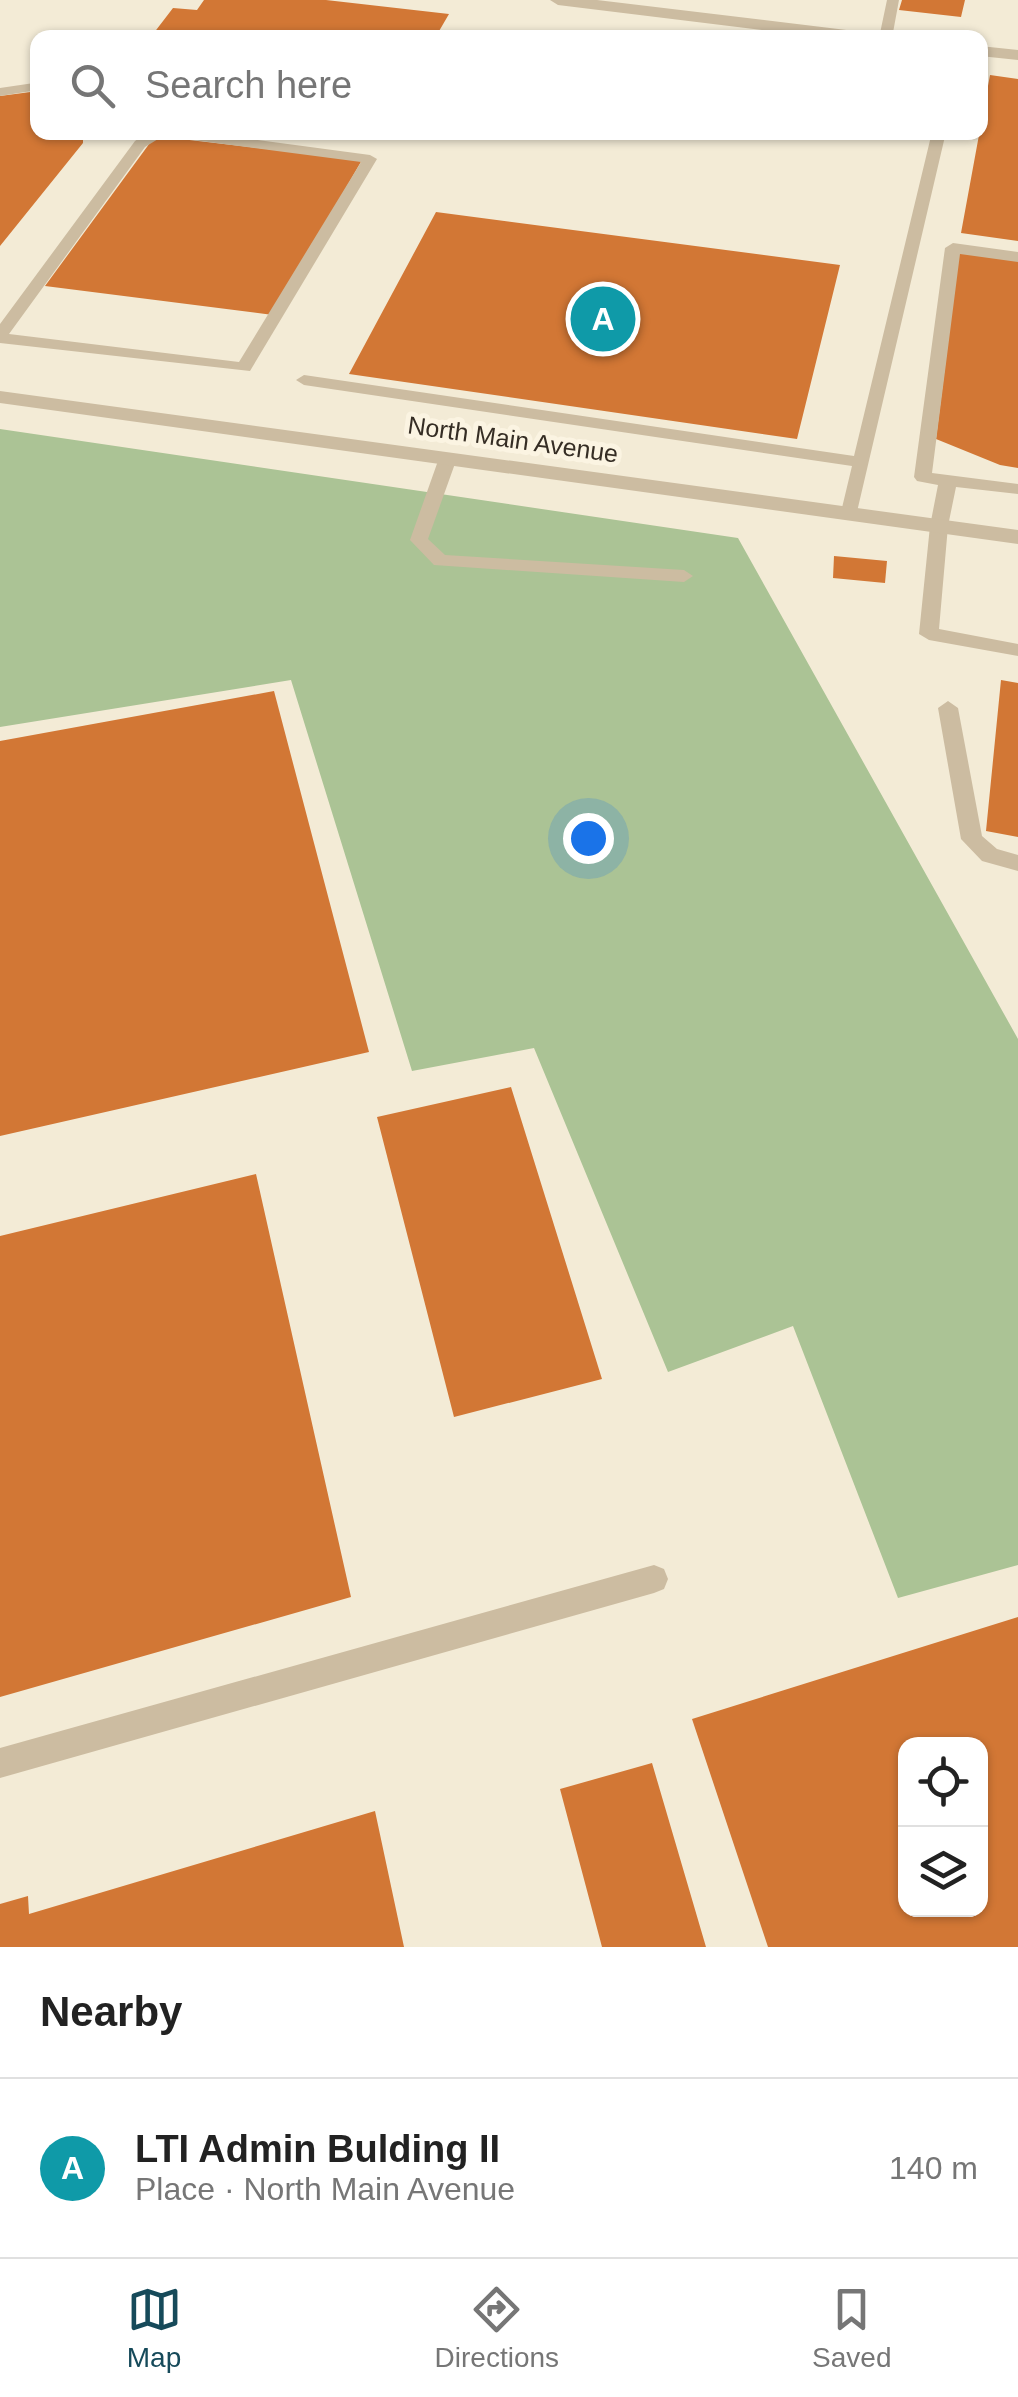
<!DOCTYPE html>
<meta charset="utf-8">
<style>
body{margin:0;font-family:Arial,sans-serif;background:#f2f2f2;color:#222}
.controls{position:absolute;right:30px;bottom:30px;display:grid;overflow:hidden;border-radius:20px;box-shadow:0 2px 8px #0004}
.controls button{width:90px;height:90px;display:grid;place-items:center;padding:0;border:0;border-bottom:2px solid #e0e0e0;background:#fff;color:#222;font:50px sans-serif}
.you{position:absolute;left:588px;top:838px;width:35px;height:35px;margin:-25px;border:8px solid #fff;border-radius:50%;background:#1a73e8;box-shadow:0 0 0 15px #1a73e833}
.badge{display:grid;place-items:center;width:65px;height:65px;border-radius:50%;background:#164a5a;color:#fff;font-size:32px;font-weight:700}
.pin{position:absolute;translate:-50% -50%;border:5px solid #fff;box-shadow:0 2px 10px #0006}
.list{margin:0;padding:0;list-style:none}
h2{display:flex;justify-content:space-between;align-items:center;height:130px;margin:0;padding:0 40px;font-size:42px}
h2 small{font-size:32px;font-weight:400;color:#767676}
.list li{display:grid;grid-template-columns:65px 1fr auto;gap:30px;align-items:center;box-sizing:border-box;height:180px;padding:0 40px;border-top:2px solid #e0e0e0}
.list b{display:block;font-size:38px;white-space:nowrap}
.list p{margin:0;font-size:32px;white-space:nowrap;color:#767676}
.list em{font-size:32px;font-style:normal;color:#767676}
.icon{flex:none;width:55px;height:55px;fill:none;stroke:currentColor;stroke-width:2;stroke-linecap:round;stroke-linejoin:round}
.map{position:relative;flex:none;width:1018px;height:1947px;overflow:hidden}
.search{position:absolute;background:#fff;box-shadow:0 2px 8px #0004;left:30px;right:30px;top:30px;height:110px;display:flex;align-items:center;gap:25px;box-sizing:border-box;padding:0 35px;border-radius:20px;color:#767676;font-size:38px}
.sheet{height:310px;background:#fff}
nav{display:flex;justify-content:space-around;align-items:center;box-sizing:border-box;height:140px;border-top:2px solid #e0e0e0;background:#fff;font-size:28px;color:#767676}
nav a{display:grid;justify-items:center;gap:5px}
nav .on{color:#164a5a}
.map>svg:first-child{display:block}
.green{fill:#abc395}
.building{fill:#d27735;fill-rule:evenodd}
.lines{fill:none;stroke-linecap:round;stroke-linejoin:round}
.service{fill:#ccbca1;fill-rule:evenodd}
.minor{fill:#ccbca1;fill-rule:evenodd}
.labels{text-anchor:middle;dominant-baseline:central;stroke-width:10;stroke-linejoin:round;paint-order:stroke}
.far-street-label{font-size:25px;fill:#352d24;stroke:#fbf4e2}
</style>
<div class="map">
<svg width="1018" height="1947" viewBox="0 0 1018 1947">
<rect width="100%" height="100%" fill="#f3ebd6"/>
<path class="green" d="M0,429L738,538L1018,1039V1565L898,1598L793,1326L668,1372L534,1048L412,1071L291,680L0,727Z"/>
<path class="building" d="M204,0H326L449,14L435,38H150L173,8L197,10Z
M902,0H965L961,17L899,10Z
M990,75L1018,79V241L961,233Z
M38,91V132H83V143L0,246V96Z
M155,136L362,160L273,315L45,286Z
M436,212L840,265L797,439L349,374Z
M959,252L1018,260V468L1000,465L936,439Z
M834,556L887,561L885,583L833,578Z
M1001,680L1018,683V837L986,831Z
M274,691L369,1052L0,1136V741Z
M511,1087L602,1379L454,1417L377,1117Z
M256,1174L351,1597L0,1697V1236Z
M1018,1617V1947H768L692,1719ZM906,1744H980V1910H906Z
M652,1763L706,1947H602L560,1789Z
M375,1811L404,1947H0V1904L28,1896L29,1914Z"/>
<g class="lines">
<path class="service" d="M887,0H899L892,38H879Z
M34,83L38,90L0,96V88Z
M148,132H199L370,155L377,159L250,371L0,343V324L135,141ZM163,136L361,162L239,362L9,334L145,147Z
M932,132H946L856,516H844L841,512L852,466L304,385L296,380L304,375L854,456Z
M953,243L1018,252V262L960,254L932,473L1018,484V494L956,487L948,526L939,629L1018,644V656L929,640L919,634L930,526L938,485L917,481L914,477L945,248Z
M448,453L457,458L428,539L445,555L684,570L693,576L684,582L434,565L410,540L439,458Z
M948,701L958,708L982,836L997,849L1018,855V871L982,861L961,839L938,708Z
M654,1565L664,1569L668,1579L664,1589L654,1593L0,1778V1748Z"/>
<path class="minor" d="M550,0H597L871,33L879,38H827L558,5Z
M980,46L1018,50V60L980,56Z
M0,391L1018,530V544L0,403Z"/>
</g>
<g class="labels">
<g class="far-street-label">
<text transform="translate(513 439) rotate(8)">North Main Avenue</text>
</g>
</g>
</svg>
<div class="controls">
<button><svg class="icon" aria-label="locate" viewBox="0 0 24 24"><circle cx="12" cy="12" r="6"/><path d="M12 2v4M12 18v4M2 12h4M18 12h4"/></svg></button>
<button><svg class="icon" aria-label="layers" viewBox="0 0 24 24"><path d="M12 4l9 5-9 5-9-5zM3 14l9 5 9-5"/></svg></button>
</div>
<div class="you"></div>
<div class="pin badge" style="left:603px;top:319px;background:#0f9aa8">A</div>
<div class="search"><svg class="icon" aria-label="search" viewBox="0 0 24 24"><circle cx="10" cy="10" r="6"/><path d="M15 15l6 6"/></svg>Search here</div>
</div>
<section class="sheet">
<h2>Nearby<small></small></h2>
<ul class="list">
<li><span class="badge" style="background:#0f9aa8">A</span><div><b>LTI Admin Bulding II</b><p>Place · North Main Avenue</p></div><em>140 m</em></li>
</ul>
</section>
<nav>
<a class="on"><svg class="icon" aria-label="map" viewBox="0 0 24 24"><path d="M3 6l6-2 6 2 6-2v14l-6 2-6-2-6 2zM9 4v14M15 6v14"/></svg>Map</a>
<a><svg class="icon" aria-label="directions" viewBox="0 0 24 24"><path d="M12 3l9 9-9 9-9-9zM9 14v-3h6M13 9l2 2-2 2"/></svg>Directions</a>
<a><svg class="icon" aria-label="saved" viewBox="0 0 24 24"><path d="M7 4h10v16l-5-4-5 4z"/></svg>Saved</a>
</nav>
